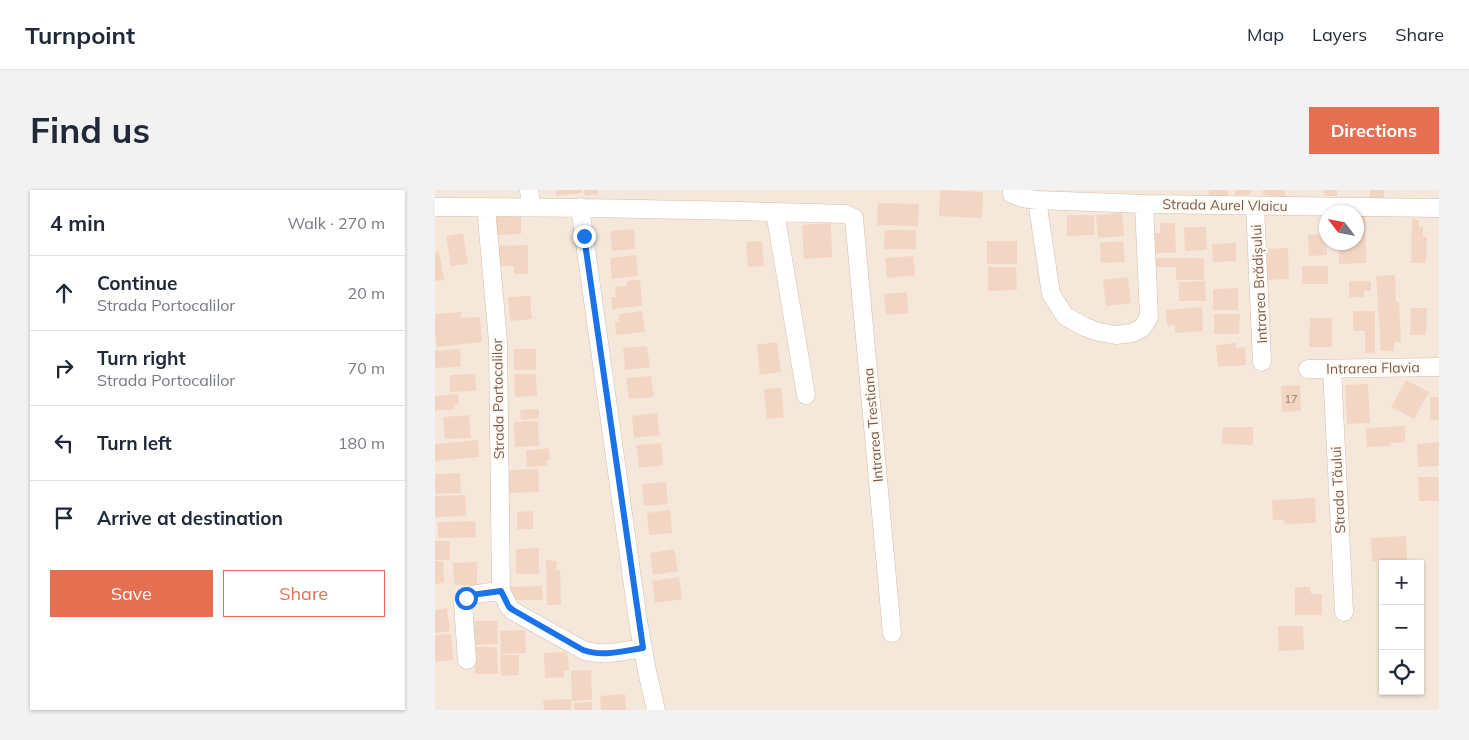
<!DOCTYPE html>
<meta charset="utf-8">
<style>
body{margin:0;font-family:Mulish,sans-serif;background:#f2f2f3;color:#1f2937}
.controls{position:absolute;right:15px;bottom:15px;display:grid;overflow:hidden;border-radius:0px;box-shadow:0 1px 4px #0004}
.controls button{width:45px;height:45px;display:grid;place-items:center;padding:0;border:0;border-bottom:1px solid #e0e1e3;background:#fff;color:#1f2937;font:25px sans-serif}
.compass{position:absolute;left:884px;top:15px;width:45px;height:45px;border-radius:50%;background:#fff;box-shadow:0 1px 4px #0004;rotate:302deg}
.stop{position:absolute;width:15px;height:15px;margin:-11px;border:4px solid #1a73e8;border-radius:50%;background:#fff}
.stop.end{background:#1a73e8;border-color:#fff;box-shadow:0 1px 5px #0008}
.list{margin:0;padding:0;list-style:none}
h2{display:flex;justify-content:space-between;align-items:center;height:65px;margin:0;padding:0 20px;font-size:21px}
h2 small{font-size:16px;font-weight:400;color:#747a83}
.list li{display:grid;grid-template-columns:32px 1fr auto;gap:15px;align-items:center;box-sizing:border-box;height:75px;padding:0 20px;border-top:1px solid #e0e1e3}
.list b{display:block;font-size:19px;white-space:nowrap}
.list p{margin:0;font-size:16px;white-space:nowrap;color:#747a83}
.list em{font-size:16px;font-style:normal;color:#747a83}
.actions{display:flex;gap:10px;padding:15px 20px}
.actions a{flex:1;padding:11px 0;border:1px solid #e76f51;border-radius:0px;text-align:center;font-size:18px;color:#e76f51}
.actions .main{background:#e76f51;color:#fff}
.icon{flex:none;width:28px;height:28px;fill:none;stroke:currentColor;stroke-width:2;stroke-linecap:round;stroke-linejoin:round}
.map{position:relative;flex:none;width:1004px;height:520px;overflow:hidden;border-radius:0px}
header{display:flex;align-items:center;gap:30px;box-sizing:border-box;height:70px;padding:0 25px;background:#fff;border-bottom:1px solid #e0e1e3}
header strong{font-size:24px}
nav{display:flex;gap:28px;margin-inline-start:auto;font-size:18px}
.intro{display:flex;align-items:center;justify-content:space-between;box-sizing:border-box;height:120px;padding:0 30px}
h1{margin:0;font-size:35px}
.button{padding:12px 22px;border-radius:0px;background:#e76f51;color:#fff;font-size:18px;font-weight:700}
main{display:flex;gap:30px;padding:0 30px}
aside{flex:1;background:#fff;border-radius:0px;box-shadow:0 1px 4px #0004}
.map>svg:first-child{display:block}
.residential{fill:#f5e8da;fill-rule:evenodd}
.building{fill:#f3d5c3}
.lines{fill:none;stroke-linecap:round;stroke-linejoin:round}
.minor-casing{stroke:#d1beb0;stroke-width:19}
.minor{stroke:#fff;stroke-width:18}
.route{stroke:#1a73e8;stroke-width:6}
.labels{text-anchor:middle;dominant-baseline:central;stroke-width:4.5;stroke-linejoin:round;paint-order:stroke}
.number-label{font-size:11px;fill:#987a6a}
.street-label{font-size:14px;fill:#7a5c4d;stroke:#fffaf3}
</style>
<header>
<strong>Turnpoint</strong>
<nav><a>Map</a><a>Layers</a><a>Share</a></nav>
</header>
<div class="intro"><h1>Find us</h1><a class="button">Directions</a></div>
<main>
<aside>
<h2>4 min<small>Walk · 270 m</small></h2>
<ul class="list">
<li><svg class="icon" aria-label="ahead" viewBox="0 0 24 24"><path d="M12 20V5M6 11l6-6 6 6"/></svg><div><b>Continue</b><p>Strada Portocalilor</p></div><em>20 m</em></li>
<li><svg class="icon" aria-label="right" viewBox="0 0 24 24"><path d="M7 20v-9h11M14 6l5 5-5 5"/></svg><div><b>Turn right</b><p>Strada Portocalilor</p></div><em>70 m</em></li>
<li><svg class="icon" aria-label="left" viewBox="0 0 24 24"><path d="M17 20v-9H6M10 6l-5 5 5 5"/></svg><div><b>Turn left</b></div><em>180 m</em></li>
<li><svg class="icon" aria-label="arrive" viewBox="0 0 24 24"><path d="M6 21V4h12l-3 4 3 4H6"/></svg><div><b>Arrive at destination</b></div></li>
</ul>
<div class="actions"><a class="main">Save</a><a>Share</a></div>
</aside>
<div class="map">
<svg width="1004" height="520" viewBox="0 0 1004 520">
<rect width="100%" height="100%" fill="#fdf6ec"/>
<path class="residential" d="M0,0H1004V520H0ZM892,22H922V52H892ZM948,374H985V501H948Z"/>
<path class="building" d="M121,0H147V3L121,6Z
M149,0H163V4L150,6Z
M505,0L548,2L547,28L504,26Z
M774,0H793V6H774Z
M800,0H816L815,5H800Z
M828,0H850L851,7L828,5Z
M888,0H902V6H889Z
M935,0H949V8H935Z
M443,13L484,14L483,36L442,35Z
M687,23L689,46L663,48L661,25Z
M86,25V44L62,45L61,26Z
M632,25H659V45L632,46Z
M922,26H930L931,73L904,74V58H908V52H922Z
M977,29L984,30V37H988V47H992L991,73H976Z
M396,33L397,67L369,69L367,35Z
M725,33H740L741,63H717V43H725Z
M749,37H771L772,60L750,61Z
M199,39L200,59L177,61L175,41Z
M450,40H481V59H449Z
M28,43L33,74L16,76L11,46Z
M892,44V65L874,66L873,45Z
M327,51L329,76L313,77L311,52Z
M552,51H582V74H552Z
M688,51L690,72L666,73L665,53Z
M801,53V71L778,72L777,54Z
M93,55V84H79V76H61V56Z
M853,58L854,89L828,90L827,59Z
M4,61L9,90L0,91V62Z
M201,65L203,86L177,89L175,68Z
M478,66L480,85L452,88L450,68Z
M716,68H769V90H741V77H716Z
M867,76H893V94H867Z
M553,77H581L582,100L553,101Z
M960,85L961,112H964L966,152H959V161H946L941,86Z
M693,87L696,113L671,116L668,90Z
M205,90L207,116L177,119L176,107H181L180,97L192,96L191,91Z
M770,91L771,111H744V92Z
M914,91H936V101H929V107H914Z
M803,98V120H778V99Z
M472,102L473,123L451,125L449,104Z
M95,106L97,129L75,131L73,107Z
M767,117L768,141L740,143V135L732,136L731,120Z
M976,118H992L991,145H975Z
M207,121L210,142L181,145L180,132H184V124Z
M918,121H940V163H930V141H918Z
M26,122V128L45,127L47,152L2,157L0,144V124Z
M779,124H805L804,144H779Z
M875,128H897V157H874Z
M342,152L346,182L325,185L322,155Z
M801,153V158L810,157L811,175L783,177L781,155Z
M212,156L215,177L190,180L188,158Z
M25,159L26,177L0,178V161Z
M79,159H101V180H79Z
M40,184L41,201L15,202V185Z
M79,184H101L102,206L80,207Z
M216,186L219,207L194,209L191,188Z
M971,190L994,202L979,229L956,217Z
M933,194L935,233L912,234L910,195Z
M865,195L866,221L847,222L846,196Z
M346,198L349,227L332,229L329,199Z
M23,204L24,214L19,215L20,219L0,221V206Z
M995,207H1004V230H995Z
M104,219V228L86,230L85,220Z
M222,223L225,245L199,248L197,226Z
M34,225L36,248L10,249L8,227Z
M103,231L104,256L80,257L79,232Z
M970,236V252L956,253V256L932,257L931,238Z
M788,237H818V255L787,254Z
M43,250L44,267L0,271V254Z
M1004,252V276L983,277L982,254Z
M226,253L228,275L204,278L201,255Z
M114,258L115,270H112V276L92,277L91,261Z
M103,279L104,302L71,303V280Z
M25,283L26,303L0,304V284Z
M983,287H1004V311H984Z
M231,292L233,314L209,316L207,294Z
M30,305L31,326L0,327V306Z
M880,308L881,333L850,334L849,330H838L837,310Z
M235,320L237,343L214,345L212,323Z
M98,321V339H82V322Z
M40,331L41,347L3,348V332Z
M971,346L972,370L937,372L936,348Z
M0,351H15V370H0Z
M104,358V384H81V359Z
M239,359L243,381L218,385L215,363Z
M111,370L122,371L121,381L125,380L126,415H112Z
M0,371H8L9,393L0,394Z
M42,372V395H19L18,373Z
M945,374H948V396H945Z
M244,387L247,409L220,413L217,391Z
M107,396L108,410H76L75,397Z
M860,397H875L876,404H887V425H860Z
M12,418L15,441L0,443V420Z
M39,431H62L63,454L39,455Z
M843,436H868L869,460L844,461Z
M90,440L91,463L66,464L65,441Z
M16,444L18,470L0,472V445Z
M39,457H62L63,484H40Z
M132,462L134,480L129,481V487L110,488L109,463Z
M65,465H84V485L66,486Z
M156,480L157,510L137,511L136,481Z
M190,504L191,520H166L165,506Z
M136,509V520H109L108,510Z
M157,512V520H139V513Z"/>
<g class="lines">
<defs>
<path id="minor" d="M94,0L96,16
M577,0V4L587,8L602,10L709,14L1004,18
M602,10L616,104L630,126L650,137L664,142L681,145L697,143L707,138L714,127L709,14
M820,16L827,172
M0,17C137,17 274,20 411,24L419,28L457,443
M51,17L63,151L66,401L74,417L78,421L148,460C167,467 188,461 208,458
M145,17L203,431L212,481L221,520
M340,22L371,205
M873,179L1004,177
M897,179L909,422
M32,470L28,413C35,401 54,403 66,401"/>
</defs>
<use href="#minor" class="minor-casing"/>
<use href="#minor" class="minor"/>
</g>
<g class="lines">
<path class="route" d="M31,408L36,405L66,401L74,417L78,420L148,460C167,467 188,461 208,458L149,46"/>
</g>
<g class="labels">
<g class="number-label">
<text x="856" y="209">17</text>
</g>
<g class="street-label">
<text transform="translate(790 15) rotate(1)">Strada Aurel Vlaicu</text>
<text transform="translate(824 94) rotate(-93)">Intrarea Brădișului</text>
<text transform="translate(938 178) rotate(-1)">Intrarea Flavia</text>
<text transform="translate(63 209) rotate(-91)">Strada Portocalilor</text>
<text transform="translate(438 235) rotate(-95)">Intrarea Trestiana</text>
<text transform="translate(903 300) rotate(-93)">Strada Tăului</text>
</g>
</g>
</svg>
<div class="controls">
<button>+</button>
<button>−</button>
<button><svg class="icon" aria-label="locate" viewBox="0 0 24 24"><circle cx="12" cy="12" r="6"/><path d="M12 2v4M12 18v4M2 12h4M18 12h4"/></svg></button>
</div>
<svg class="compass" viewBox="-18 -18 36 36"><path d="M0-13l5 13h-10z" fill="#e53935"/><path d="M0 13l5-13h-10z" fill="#747a83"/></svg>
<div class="stop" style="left:31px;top:408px"></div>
<div class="stop end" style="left:149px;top:46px"></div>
</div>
</main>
